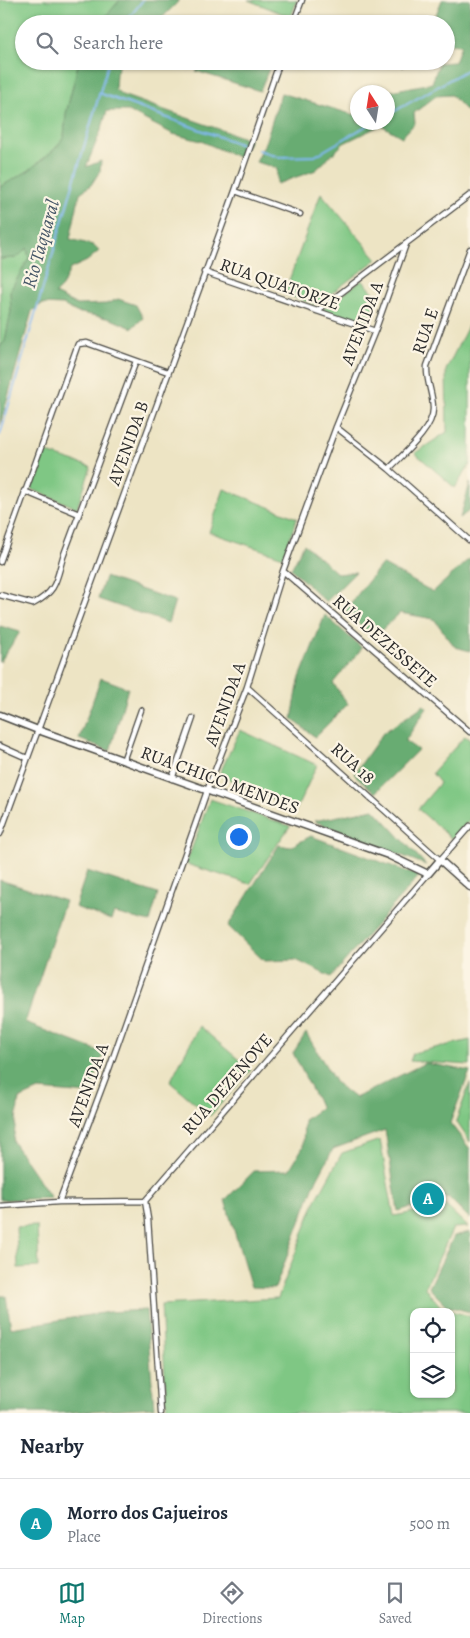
<!DOCTYPE html>
<style>
body{margin:0;font-family:Alegreya,serif;background:#f2f2f3;color:#1f2937}
.controls{position:absolute;right:15px;bottom:15px;display:grid;overflow:hidden;border-radius:10px;box-shadow:0 1px 4px #0004}
.controls button{width:45px;height:45px;display:grid;place-items:center;padding:0;border:0;border-bottom:1px solid #e0e1e3;background:#fff;color:#1f2937;font:25px sans-serif}
.compass{position:absolute;left:350px;top:85px;width:45px;height:45px;border-radius:50%;background:#fff;box-shadow:0 1px 4px #0004;rotate:348deg}
.you{position:absolute;left:238px;top:836px;width:18px;height:18px;margin:-12px;border:4px solid #fff;border-radius:50%;background:#1a73e8;box-shadow:0 0 0 8px #1a73e833}
.badge{display:grid;place-items:center;width:32px;height:32px;border-radius:50%;background:#0f766e;color:#fff;font-size:16px;font-weight:700}
.pin{position:absolute;translate:-50% -50%;border:2px solid #fff;box-shadow:0 1px 5px #0006}
.list{margin:0;padding:0;list-style:none}
h2{display:flex;justify-content:space-between;align-items:center;height:65px;margin:0;padding:0 20px;font-size:21px}
h2 small{font-size:16px;font-weight:400;color:#747a83}
.list li{display:grid;grid-template-columns:32px 1fr auto;gap:15px;align-items:center;box-sizing:border-box;height:90px;padding:0 20px;border-top:1px solid #e0e1e3}
.list b{display:block;font-size:19px;white-space:nowrap}
.list p{margin:0;font-size:16px;white-space:nowrap;color:#747a83}
.list em{font-size:16px;font-style:normal;color:#747a83}
.icon{flex:none;width:28px;height:28px;fill:none;stroke:currentColor;stroke-width:2;stroke-linecap:round;stroke-linejoin:round}
.map{position:relative;flex:none;width:470px;height:1413px;overflow:hidden}
.search{position:absolute;background:#fff;box-shadow:0 1px 4px #0004;left:15px;right:15px;top:15px;height:55px;display:flex;align-items:center;gap:12px;box-sizing:border-box;padding:0 18px;border-radius:28px;color:#747a83;font-size:19px}
.sheet{height:155px;background:#fff}
nav{display:flex;justify-content:space-around;align-items:center;box-sizing:border-box;height:70px;border-top:1px solid #e0e1e3;background:#fff;font-size:14px;color:#747a83}
nav a{display:grid;justify-items:center;gap:2px}
nav .on{color:#0f766e}
.map>svg:first-child{display:block}
.green{fill:#7fc784;stroke:#557958;fill-rule:evenodd}
.forest{fill:#67ac72;stroke:#496c4e}
.lines{fill:none;stroke-linecap:round;stroke-linejoin:round}
.stream{stroke:#83b9f2;stroke-width:2}
.minor-casing{stroke:#484742;stroke-width:7}
.secondary-casing{stroke:#484742;stroke-width:9}
.minor{stroke:#fff;stroke-width:4.5}
.secondary{stroke:#fff;stroke-width:6}
.labels{text-anchor:middle;dominant-baseline:central;stroke-width:4.5;stroke-linejoin:round;paint-order:stroke}
.street-label{font-size:18px;fill:#2b2b2b;stroke:#fcf5e5}
.water-label{font-size:19px;font-style:italic;fill:#455667;stroke:#fcf5e5}
</style>
<div class="map">
<svg width="470" height="1413" viewBox="0 0 470 1413">
<rect width="100%" height="100%" fill="#fcf5e5"/>
<filter id="ink" filterUnits="userSpaceOnUse"><feTurbulence type="fractalNoise" baseFrequency=".02" numOctaves="2"/><feDisplacementMap in="SourceGraphic" scale="10" xChannelSelector="R" yChannelSelector="G"/><feConvolveMatrix kernelMatrix="1 2 1 2 8 2 1 2 1" color-interpolation-filters="sRGB"/></filter>
<filter id="wash" filterUnits="userSpaceOnUse"><feTurbulence type="fractalNoise" baseFrequency=".0096" numOctaves="4" result="noise"/><feDisplacementMap in="SourceGraphic" scale="20" xChannelSelector="R" yChannelSelector="G"/><feGaussianBlur stdDeviation="1.12" result="paint"/><feColorMatrix in="noise" values="0 0 0 0 0 0 0 0 0 0 0 0 0 0 0 0 0 1.4 0 .05"/><feComposite in="paint" operator="in"/></filter>
<g filter="url(#wash)">
<rect width="100%" height="100%" fill="#ede4c4"/>
<path class="green" d="M0,0H120L99,24H24V61H79L66,114L64,137L55,149L28,171L0,187Z
M248,0H297L291,17Z
M321,193L377,259L316,305L284,294Z
M27,247L29,259L10,291L11,311L5,341L0,347V259L17,258Z
M362,280L378,297L369,326L322,310Z
M470,322V464L455,488L415,453L447,432L446,370Z
M44,452L91,467L77,508L31,489Z
M224,489L297,518L283,557L209,532Z
M240,730L317,765L296,810L219,775Z
M465,736L470,740V819L452,839L418,809L440,783L432,773Z
M210,799L290,826L250,884L186,864Z
M199,1026L251,1070L210,1116L170,1082Z
M470,1040V1065L410,1061L413,1053Z
M470,1083V1142L456,1121Z
M380,1140L394,1216L446,1206L468,1227L453,1228L425,1288L443,1309L470,1316V1413H167L161,1305L278,1298L315,1202L342,1153ZM414,1312H451V1394H414Z
M37,1226L39,1267L18,1268L16,1227Z"/>
<path class="forest" d="M120,0H180L156,24H99Z
M442,0H470V115L451,95L436,96L414,113L415,123L402,137L381,125L344,143L316,170L277,184V168L256,162L265,143L281,93L354,115L357,112L358,122H388V92H386L432,83L439,63L455,62L461,45L446,44V24H432Z
M79,61H121L116,73L115,89L122,95L250,140L240,158L201,141L173,134L128,111H107L102,128L86,167L101,161L100,171L91,185L80,193L70,239L93,245L99,251L87,261L70,269L62,287L55,294L77,305L106,304L118,299L136,305L143,318L132,328L111,319L76,312L63,305L42,304L32,311L0,425V347L5,341L11,311L10,291L29,258L27,248L17,258L0,259V187L28,171L55,149L64,137L66,114Z
M208,61H272L260,91L196,71Z
M470,483V510L460,518Z
M304,544L338,574L356,572L326,602L291,569Z
M470,558V651L455,647L434,619L400,613L373,638L345,610L382,564L433,592Z
M105,577L175,601L168,623L98,599Z
M325,615L362,648L333,683L348,704L315,737L292,719L299,680Z
M0,626L20,632L0,662Z
M101,678L128,688L110,751L79,739Z
M424,705L427,708L405,741L418,750L375,793L354,774L383,733Z
M374,809L426,865L314,821Z
M311,836L419,876L331,977L296,960L264,961L228,926L279,845L290,847Z
M87,871L158,894L150,922L114,913L111,920L75,907Z
M0,880L65,901L25,1023L104,1053L89,1094L39,1090L19,1099L13,1142L51,1198L0,1200Z
M306,1033L336,1083L355,1098L425,1063L470,1071L450,1123L470,1149V1219L448,1197L398,1211L385,1130L333,1149L314,1185L275,1288L251,1287L225,1200L254,1171L289,1170L303,1147L304,1120L321,1108L293,1053Z
M470,1232V1312L447,1306L429,1288L454,1236Z
M0,1296H6L11,1328L108,1312L146,1310L154,1407L57,1413H0Z"/>
<g class="lines">
<path class="stream" d="M124,24L143,0
M99,93L245,146
M388,115L470,68
M259,150L278,157L315,156L373,122
M0,435L109,61"/>
</g>
</g>
<g filter="url(#ink)">
<g class="lines">
<defs>
<path id="minor" d="M293,24L302,0
M395,61L404,64
M235,191L300,214
M204,272L375,331
M317,311L470,195
M336,427L389,469L470,541
M389,469C402,455 434,429 433,408C433,393 426,382 427,366L470,249
M24,491L79,514
M0,562L78,344L87,343L168,372
M283,571L470,732
M0,595L33,604C57,591 56,581 63,557L136,361
M247,687L440,860L470,826
M0,746L27,758
M123,761L141,710
M172,779L193,718
M0,834L235,191L280,61
M59,1202L109,1069L207,791L247,687L283,571L336,427L375,331L406,244
M0,1206L59,1202L145,1201
M161,1413L148,1219L145,1201L428,874"/>
<path id="secondary" d="M0,715L38,730L388,855L428,874L440,860L470,887"/>
</defs>
<use href="#minor" class="minor-casing"/>
<use href="#secondary" class="secondary-casing"/>
<use href="#minor" class="minor"/>
<use href="#secondary" class="secondary"/>
</g>
</g>
<g class="labels">
<g class="street-label">
<text transform="translate(280 284) rotate(19)">RUA QUATORZE</text>
<text transform="translate(362 323) rotate(-69)">AVENIDA A</text>
<text transform="translate(425 331) rotate(-71)">RUA E</text>
<text transform="translate(128 443) rotate(-70)">AVENIDA B</text>
<text transform="translate(385 641) rotate(41)">RUA DEZESSETE</text>
<text transform="translate(225 704) rotate(-70)">AVENIDA A</text>
<text transform="translate(353 763) rotate(42)">RUA 18</text>
<text transform="translate(220 780) rotate(20)">RUA CHICO MENDES</text>
<text transform="translate(227 1084) rotate(-49)">RUA DEZENOVE</text>
<text transform="translate(88 1085) rotate(-70)">AVENIDA A</text>
</g>
<g class="water-label">
<text transform="translate(41 244) rotate(-74)">Rio Taquaral</text>
</g>
</g>
</svg>
<div class="controls">
<button><svg class="icon" aria-label="locate" viewBox="0 0 24 24"><circle cx="12" cy="12" r="6"/><path d="M12 2v4M12 18v4M2 12h4M18 12h4"/></svg></button>
<button><svg class="icon" aria-label="layers" viewBox="0 0 24 24"><path d="M12 4l9 5-9 5-9-5zM3 14l9 5 9-5"/></svg></button>
</div>
<svg class="compass" viewBox="-18 -18 36 36"><path d="M0-13l5 13h-10z" fill="#e53935"/><path d="M0 13l5-13h-10z" fill="#747a83"/></svg>
<div class="you"></div>
<div class="pin badge" style="left:428px;top:1199px;background:#0f9aa8">A</div>
<div class="search"><svg class="icon" aria-label="search" viewBox="0 0 24 24"><circle cx="10" cy="10" r="6"/><path d="M15 15l6 6"/></svg>Search here</div>
</div>
<section class="sheet">
<h2>Nearby<small></small></h2>
<ul class="list">
<li><span class="badge" style="background:#0f9aa8">A</span><div><b>Morro dos Cajueiros</b><p>Place</p></div><em>500 m</em></li>
</ul>
</section>
<nav>
<a class="on"><svg class="icon" aria-label="map" viewBox="0 0 24 24"><path d="M3 6l6-2 6 2 6-2v14l-6 2-6-2-6 2zM9 4v14M15 6v14"/></svg>Map</a>
<a><svg class="icon" aria-label="directions" viewBox="0 0 24 24"><path d="M12 3l9 9-9 9-9-9zM9 14v-3h6M13 9l2 2-2 2"/></svg>Directions</a>
<a><svg class="icon" aria-label="saved" viewBox="0 0 24 24"><path d="M7 4h10v16l-5-4-5 4z"/></svg>Saved</a>
</nav>
